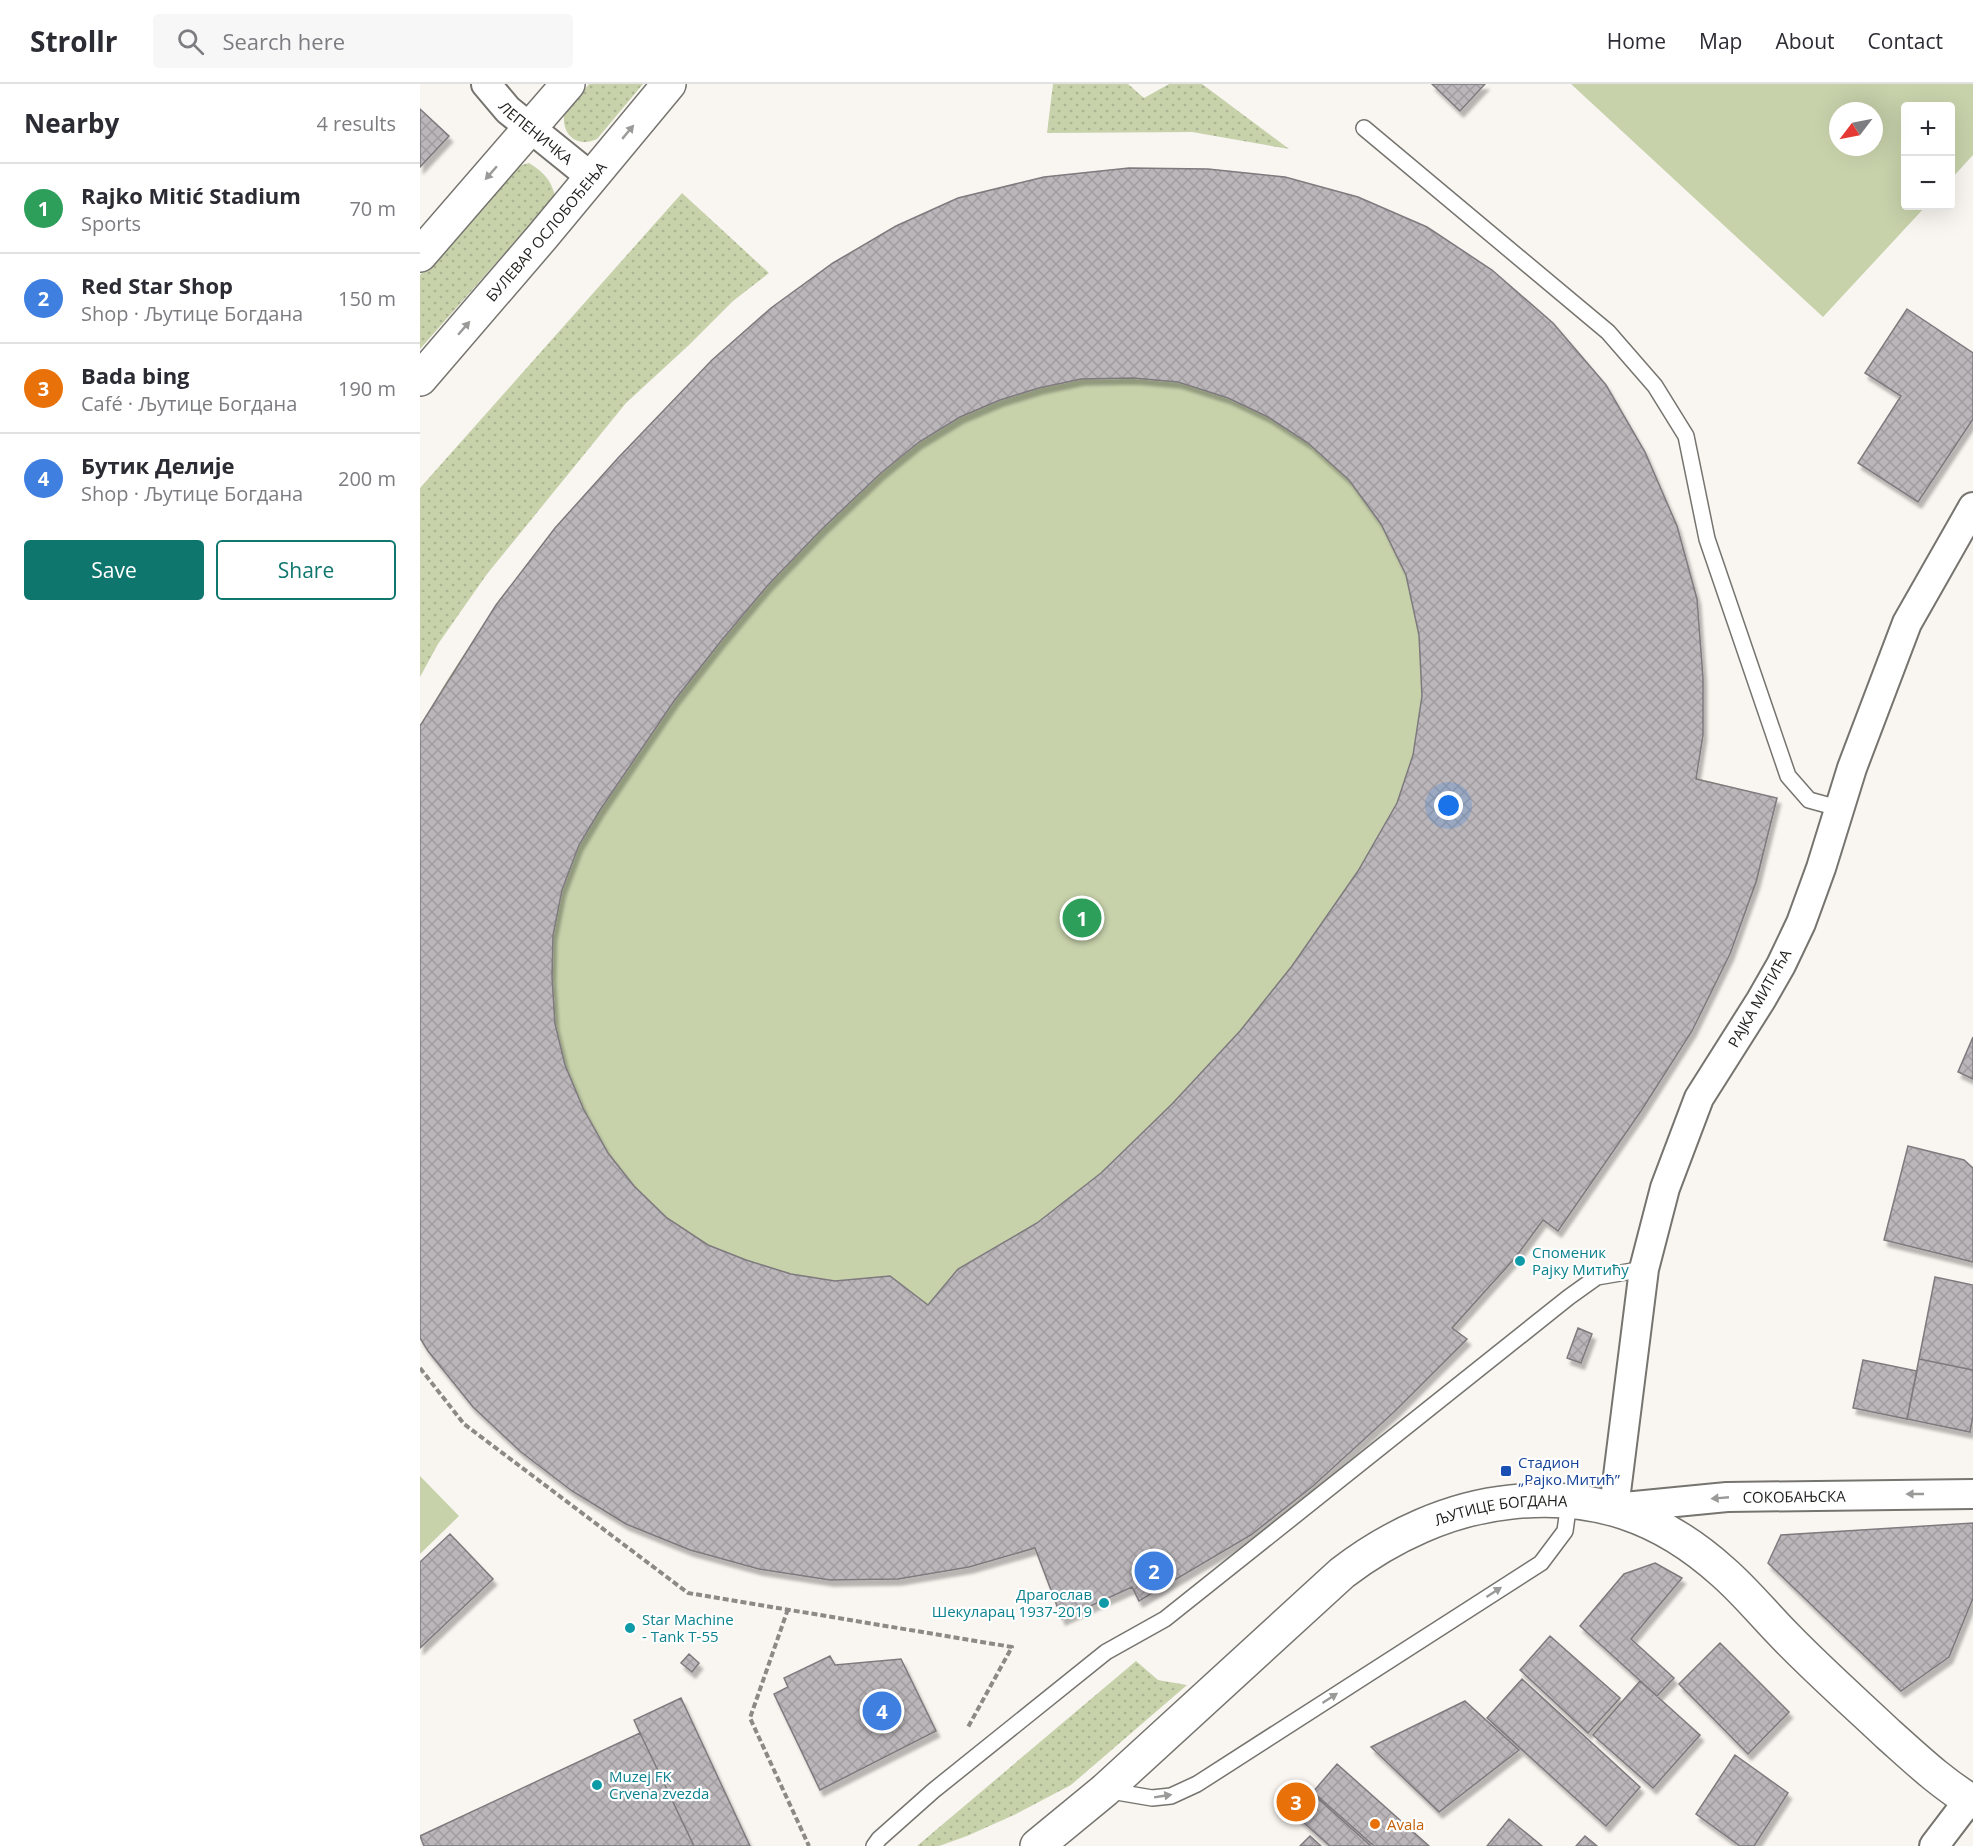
<!DOCTYPE html>
<meta charset="utf-8">
<style>
body{margin:0;font-family:"Open Sans",sans-serif;background:#f7f7f7;color:#2b2b33}
.controls{position:absolute;right:18px;top:18px;display:grid;overflow:hidden;border-radius:6px;box-shadow:0 6px 24px #0002}
.controls button{width:54px;height:54px;display:grid;place-items:center;padding:0;border:0;border-bottom:2px solid #e1e1e2;background:#fff;color:#2b2b33;font:30px sans-serif}
.compass{position:absolute;left:1409px;top:18px;width:54px;height:54px;border-radius:50%;background:#fff;box-shadow:0 6px 24px #0002;rotate:238deg}
.you{position:absolute;left:1029px;top:722px;width:21px;height:21px;margin:-15px;border:4px solid #fff;border-radius:50%;background:#1a73e8;box-shadow:0 0 0 9px #1a73e833}
.badge{display:grid;place-items:center;width:39px;height:39px;border-radius:50%;background:#0f766e;color:#fff;font-size:20px;font-weight:700}
.pin{position:absolute;translate:-50% -50%;border:3px solid #fff;box-shadow:0 2px 6px #0006}
.list{margin:0;padding:0;list-style:none}
h2{display:flex;justify-content:space-between;align-items:center;height:78px;margin:0;padding:0 24px;font-size:26px}
h2 small{font-size:20px;font-weight:400;color:#7c7c81}
.list li{display:grid;grid-template-columns:39px 1fr auto;gap:18px;align-items:center;box-sizing:border-box;height:90px;padding:0 24px;border-top:2px solid #e1e1e2}
.list b{display:block;font-size:22px;white-space:nowrap}
.list p{margin:0;font-size:20px;white-space:nowrap;color:#7c7c81}
.list em{font-size:20px;font-style:normal;color:#7c7c81}
.actions{display:flex;gap:12px;padding:18px 24px}
.actions a{flex:1;padding:14px 0;border:2px solid #0f766e;border-radius:6px;text-align:center;font-size:21px;color:#0f766e}
.actions .main{background:#0f766e;color:#fff}
.icon{flex:none;width:33px;height:33px;fill:none;stroke:currentColor;stroke-width:2;stroke-linecap:round;stroke-linejoin:round}
.map{position:relative;flex:none;width:1553px;height:1762px;overflow:hidden}
header{display:flex;align-items:center;gap:36px;box-sizing:border-box;height:84px;padding:0 30px;background:#fff;border-bottom:2px solid #e1e1e2}
header strong{font-size:28px}
nav{display:flex;gap:33px;margin-inline-start:auto;font-size:21px}
.search{width:420px;height:54px;background:#f7f7f7;display:flex;align-items:center;gap:15px;box-sizing:border-box;padding:0 21px;border-radius:6px;color:#7c7c81;font-size:22px}
main{display:flex}
aside{flex:1;background:#fff}
.map>svg:first-child{display:block}
.grass{fill:url(#grass-dots)}
.park{fill:#c7d2ab;fill-rule:evenodd}
.building{fill:url(#building-cross-hatch);stroke:#7e7a7e;stroke-width:1.5;fill-rule:evenodd;filter:url(#shadow)}
.lines{fill:none;stroke-linecap:round;stroke-linejoin:round}
.service-casing{stroke:#76746f;stroke-width:18}
.minor-casing{stroke:#76746f;stroke-width:32}
.tertiary-casing{stroke:#76746f;stroke-width:36}
.secondary-casing{stroke:#76746f;stroke-width:36}
.path{stroke:#8c8a86;stroke-width:4;stroke-dasharray:6 3;stroke-linecap:butt}
.service{stroke:#fff;stroke-width:15}
.minor{stroke:#fff;stroke-width:28}
.tertiary{stroke:#fff;stroke-width:33}
.secondary{stroke:#fff;stroke-width:33}
.oneway{fill:#9a9a99}
.culture-dot{fill:#0f9aa8;stroke:#fff;stroke-width:2}
.transit-dot{fill:#1a4fb4;stroke:#fff;stroke-width:2}
.food-dot{fill:#e8710a;stroke:#fff;stroke-width:2}
.labels{text-anchor:middle;dominant-baseline:central;stroke-width:4.5;stroke-linejoin:round;paint-order:stroke}
.street-label{font-size:15px;fill:#1f1e1c;stroke:#fff}
.culture-label{font-size:15px;fill:#0d838f;stroke:#fff;text-anchor:start}
.transit-label{font-size:15px;fill:#164399;stroke:#fff;text-anchor:start}
.food-label{font-size:15px;fill:#c56008;stroke:#fff;text-anchor:start}
</style>
<header>
<strong>Strollr</strong>
<div class="search"><svg class="icon" aria-label="search" viewBox="0 0 24 24"><circle cx="10" cy="10" r="6"/><path d="M15 15l6 6"/></svg>Search here</div>
<nav><a>Home</a><a>Map</a><a>About</a><a>Contact</a></nav>
</header>
<main>
<aside>
<h2>Nearby<small>4 results</small></h2>
<ul class="list">
<li><span class="badge" style="background:#2e9e5b">1</span><div><b>Rajko Mitić Stadium</b><p>Sports</p></div><em>70 m</em></li>
<li><span class="badge" style="background:#3f7fe0">2</span><div><b>Red Star Shop</b><p>Shop · Љутице Богдана</p></div><em>150 m</em></li>
<li><span class="badge" style="background:#e8710a">3</span><div><b>Bada bing</b><p>Café · Љутице Богдана</p></div><em>190 m</em></li>
<li><span class="badge" style="background:#3f7fe0">4</span><div><b>Бутик Делије</b><p>Shop · Љутице Богдана</p></div><em>200 m</em></li>
</ul>
<div class="actions"><a class="main">Save</a><a>Share</a></div>
</aside>
<div class="map">
<svg width="1553" height="1762" viewBox="0 0 1553 1762">
<defs>
<pattern id="grass-dots" width="8" height="8" patternUnits="userSpaceOnUse" patternTransform="scale(1.5)"><rect width="8" height="8" fill="#c7d2ab"/><path d="M2 2h.1M6 6h.1" fill="none" stroke="#aab493" stroke-width="1.8" stroke-linecap="round"/></pattern>
<pattern id="building-cross-hatch" width="8" height="8" patternUnits="userSpaceOnUse" patternTransform="scale(1.5)"><rect width="8" height="8" fill="#bbb6ba"/><path d="M0 0l8 8M0 8l8-8" fill="none" stroke="#a09c9f"/></pattern>
<filter id="shadow"><feDropShadow dx="3.5" dy="6" stdDeviation="1.5" flood-color="#0004"/></filter>
</defs>
<rect width="100%" height="100%" fill="#f9f6f1"/>
<path class="grass" d="M169,0H223L177,55C158,64 142,52 144,31Z
M633,0H708L724,14L749,0H782L869,65L772,48L627,49Z
M109,79C123,88 131,95 135,112L0,265V191L95,83Z
M262,109L349,189L313,217L269,261L206,319L67,490L18,560L0,593V404Z
M716,1577L738,1596L767,1601L651,1701L594,1731L547,1752L519,1762H497Z"/>
<path class="park" d="M1151,0H1553V71L1531,95L1530,22H1486V122H1506L1403,233ZM1418,27H1454V63H1418Z
M709,84L1007,143L1072,186L1133,239L1186,301L1225,368L1257,442L1277,515L1283,594V651L1276,694L1357,714L1337,798L1310,870L1221,1027L1138,1147L1123,1137L1095,1174L1033,1244L1047,1255L974,1328L893,1402L831,1451L719,1517L712,1503L642,1535L615,1464L549,1483L478,1495L410,1496L206,1440L152,1407L101,1368L53,1323L8,1267L0,1254V642L26,598L76,521L135,444L198,374L292,276L413,179L476,142L538,114L624,93Z
M0,1392L39,1432L0,1470Z"/>
<path class="building" d="M1012,0H1065L1040,27Z
M0,25L29,52L0,83Z
M709,84L788,85L865,93L938,113L1007,143L1072,186L1133,239L1186,301L1225,368L1257,442L1277,515L1283,594V651L1276,695L1357,714L1336,798L1310,870L1272,947L1221,1027L1138,1147L1123,1136L1095,1174L1032,1244L1047,1255L974,1328L893,1402L831,1451L719,1517L712,1503L642,1535L615,1464L549,1483L478,1495L410,1496L339,1485L270,1466L206,1440L152,1407L101,1368L53,1323L8,1267L0,1254V642L76,521L135,444L198,374L292,276L351,224L413,179L476,142L538,114L624,93ZM713,294L758,298L808,314L848,333L888,359L929,396L961,440L986,491L999,551L1002,612L993,671L977,719L938,787L872,882L820,947L752,1020L681,1089L617,1139L538,1185L508,1221L470,1192L415,1197L371,1190L326,1176L288,1161L247,1134L214,1102L188,1069L163,1024L145,981L135,940L132,893L133,851L142,806L159,761L180,726L254,617L301,557L348,501L402,445L461,389L499,358L540,333L580,316L619,304L661,295Z
M1487,225L1553,269V335L1498,418L1438,379L1481,312L1445,289Z
M1553,953V995L1538,988Z
M1488,1062L1544,1076L1553,1084V1178L1464,1156Z
M1515,1193L1553,1201V1286L1499,1275Z
M1158,1244L1172,1250L1161,1279L1147,1274Z
M1499,1275L1553,1286V1332L1550,1348L1487,1335Z
M1443,1276L1497,1287L1487,1335L1433,1324Z
M1553,1439V1514L1529,1573L1481,1607L1348,1479L1361,1451Z
M30,1450L73,1495L0,1564V1478Z
M1235,1479L1262,1494L1211,1555L1254,1594L1237,1612L1160,1542L1204,1490Z
M1130,1552L1200,1614L1168,1649L1100,1586Z
M1300,1559L1369,1628L1328,1670L1259,1600Z
M269,1570L279,1579L272,1588L261,1579Z
M410,1572L415,1581L481,1575L516,1647L400,1706L354,1610L368,1603L364,1594Z
M1102,1595L1220,1703L1186,1742L1067,1634Z
M1220,1597L1280,1651L1233,1704L1173,1651Z
M261,1614L302,1702L330,1762H274L220,1649L214,1636Z
M1045,1617L1099,1666L1019,1728L951,1663Z
M220,1649L274,1762H4L0,1752Z
M1315,1671L1368,1709L1334,1762H1320L1276,1730Z
M917,1680L1009,1762H954L893,1708Z
M883,1701L951,1762H910L865,1722Z
M1089,1735L1122,1762H1067Z
M890,1752L901,1762H880Z
M1165,1752L1177,1762H1156Z"/>
<g class="lines">
<defs>
<path id="service" d="M944,44L1188,248L1235,302L1266,352L1287,455L1368,692L1389,716L1418,724
M685,1706L732,1714L751,1712L777,1700L1121,1479L1145,1447L1149,1418
M454,1762L459,1755L513,1707L686,1568L745,1535L1149,1213L1177,1193L1224,1185"/>
<g id="minor">
<path id="s1" d="M66,0L88,26L171,93"/>
<path id="s2" d="M1553,423L1487,539L1432,684L1401,784L1381,839L1361,881L1341,916L1279,1014L1245,1104L1224,1185L1194,1424L1307,1413L1553,1410"/>
<path d="M1514,1762L1549,1716"/>
</g>
<g id="tertiary">
<path id="s3" d="M617,1762L685,1706L922,1489C970,1452 1030,1424 1091,1418C1174,1409 1241,1432 1303,1488C1326,1508 1345,1532 1366,1553C1399,1587 1434,1618 1468,1650C1495,1674 1522,1700 1553,1718"/>
</g>
<g id="secondary">
<path d="M0,171L148,0"/>
<path id="s4" d="M0,295L122,153L249,0"/>
</g>
</defs>
<use href="#service" class="service-casing"/>
<use href="#minor" class="minor-casing"/>
<use href="#tertiary" class="tertiary-casing"/>
<use href="#secondary" class="secondary-casing"/>
<path class="path" d="M0,1284L44,1340L268,1509L592,1563L547,1645
M368,1525L330,1634L389,1762"/>
<use href="#service" class="service"/>
<use href="#minor" class="minor"/>
<use href="#tertiary" class="tertiary"/>
<use href="#secondary" class="secondary"/>
</g>
<defs><path id="oneway-solid" d="M-6-.8H1V-3.2L6.5 0L1 3.2V.8H-6Z" transform="scale(1.5)"/></defs>
<g class="oneway">
<use href="#oneway-solid" transform="translate(208 48) rotate(-50)"/>
<use href="#oneway-solid" transform="translate(71 89) rotate(131)"/>
<use href="#oneway-solid" transform="translate(44 244) rotate(-49)"/>
<use href="#oneway-solid" transform="translate(1495 1410) rotate(180)"/>
<use href="#oneway-solid" transform="translate(1300 1414) rotate(175)"/>
<use href="#oneway-solid" transform="translate(1074 1508) rotate(-33)"/>
<use href="#oneway-solid" transform="translate(910 1614) rotate(-33)"/>
<use href="#oneway-solid" transform="translate(743 1712) rotate(-9)"/>
</g>
<g class="culture-dot">
<circle cx="1100" cy="1177" r="6"/>
<circle cx="684" cy="1519" r="6"/>
<circle cx="210" cy="1544" r="6"/>
<circle cx="177" cy="1701" r="6"/>
</g>
<rect class="transit-dot" x="1080" y="1381" width="12" height="12" rx="3"/>
<circle class="food-dot" cx="955" cy="1740" r="6"/>
<g class="labels">
<g class="street-label">
<text stroke="none"><textPath href="#s1" startOffset="70">ЛЕПЕНИЧКА</textPath></text>
<text stroke="none"><textPath href="#s4" startOffset="194">БУЛЕВАР ОСЛОБОЂЕЊА</textPath></text>
<text transform="translate(1339 914) rotate(-60)">РАЈКА МИТИЋА</text>
<text stroke="none"><textPath href="#s2" startOffset="1256">СОКОБАЊСКА</textPath></text>
<text stroke="none"><textPath href="#s3" startOffset="584">ЉУТИЦЕ БОГДАНА</textPath></text>
</g>
<g class="culture-label">
<text x="1112" y="1168">Споменик<tspan x="1112" dy="17">Рајку Митићу</tspan></text>
<text x="672" y="1510" text-anchor="end">Драгослав<tspan x="672" dy="17">Шекуларац 1937-2019</tspan></text>
<text x="222" y="1535">Star Machine<tspan x="222" dy="17">- Tank T-55</tspan></text>
<text x="189" y="1692">Muzej FK<tspan x="189" dy="17">Crvena zvezda</tspan></text>
</g>
<g class="transit-label">
<text x="1098" y="1378">Стадион<tspan x="1098" dy="17">„Рајко Митић”</tspan></text>
</g>
<g class="food-label">
<text x="967" y="1740">Avala</text>
</g>
</g>
</svg>
<div class="controls">
<button>+</button>
<button>−</button>
</div>
<svg class="compass" viewBox="-18 -18 36 36"><path d="M0-13l5 13h-10z" fill="#e53935"/><path d="M0 13l5-13h-10z" fill="#7c7c81"/></svg>
<div class="you"></div>
<div class="pin badge" style="left:662px;top:834px;background:#2e9e5b">1</div>
<div class="pin badge" style="left:734px;top:1487px;background:#3f7fe0">2</div>
<div class="pin badge" style="left:876px;top:1718px;background:#e8710a">3</div>
<div class="pin badge" style="left:462px;top:1627px;background:#3f7fe0">4</div>
</div>
</main>
